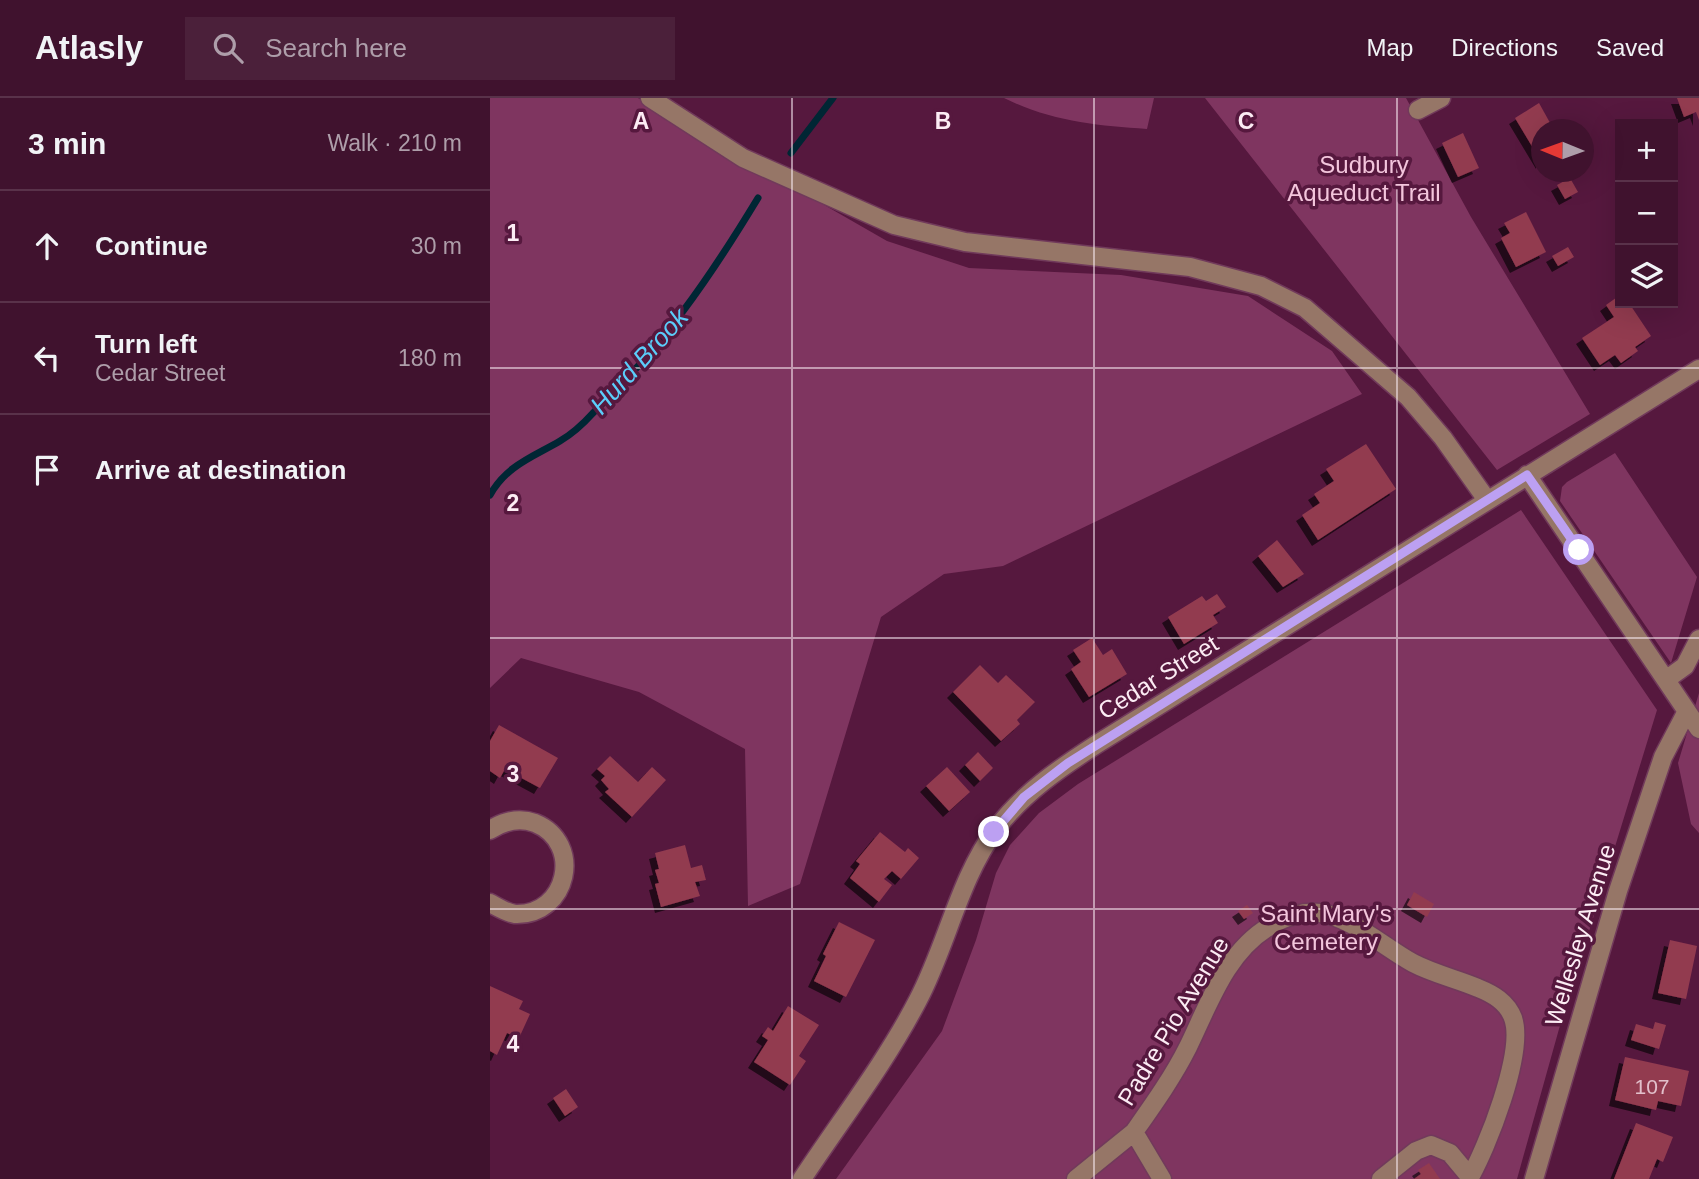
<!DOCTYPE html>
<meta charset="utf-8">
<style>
body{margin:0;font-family:Arial,sans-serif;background:#4b203a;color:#f1f3f6}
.controls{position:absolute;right:21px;top:21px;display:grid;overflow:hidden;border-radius:0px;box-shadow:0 7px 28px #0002}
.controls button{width:63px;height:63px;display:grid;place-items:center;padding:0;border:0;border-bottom:2px solid #59324a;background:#40122e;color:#f1f3f6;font:35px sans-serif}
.compass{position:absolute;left:1041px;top:21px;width:63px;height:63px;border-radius:50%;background:#40122e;box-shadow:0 7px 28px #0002;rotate:271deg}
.stop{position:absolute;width:21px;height:21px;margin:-16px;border:5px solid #bca0f2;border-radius:50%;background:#fff}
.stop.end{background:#bca0f2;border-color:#fff;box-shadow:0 2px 7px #0008}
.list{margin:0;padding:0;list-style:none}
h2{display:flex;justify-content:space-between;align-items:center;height:91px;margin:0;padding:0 28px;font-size:30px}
h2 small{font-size:23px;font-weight:400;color:#ae9eaa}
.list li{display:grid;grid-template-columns:46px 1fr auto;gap:21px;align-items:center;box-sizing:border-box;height:112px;padding:0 28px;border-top:2px solid #59324a}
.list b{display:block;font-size:26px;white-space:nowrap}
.list p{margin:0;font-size:23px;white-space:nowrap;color:#ae9eaa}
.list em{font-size:23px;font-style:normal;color:#ae9eaa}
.icon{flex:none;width:38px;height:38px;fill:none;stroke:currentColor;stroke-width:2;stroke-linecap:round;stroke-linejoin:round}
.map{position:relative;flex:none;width:1209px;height:1081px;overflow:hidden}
header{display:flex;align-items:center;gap:42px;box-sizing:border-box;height:98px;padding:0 35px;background:#40122e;border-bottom:2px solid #59324a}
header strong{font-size:33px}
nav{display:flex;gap:38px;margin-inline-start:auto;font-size:24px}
.search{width:490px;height:63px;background:#4b203a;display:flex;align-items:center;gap:18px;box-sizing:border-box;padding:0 24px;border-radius:0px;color:#ae9eaa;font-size:26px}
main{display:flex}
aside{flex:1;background:#40122e}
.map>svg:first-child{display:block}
.green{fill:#7f3560}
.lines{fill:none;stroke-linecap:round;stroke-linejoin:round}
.stream{stroke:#002634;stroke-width:7}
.building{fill:#923a50;filter:url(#shadow)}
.minor-casing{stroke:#713a5b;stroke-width:21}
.minor{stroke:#967667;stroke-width:18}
.route{stroke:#bca0f2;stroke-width:9}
.grid{fill:none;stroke:#fcecf4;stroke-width:2;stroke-opacity:0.55}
.labels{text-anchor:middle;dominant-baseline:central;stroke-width:7;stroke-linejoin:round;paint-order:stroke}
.number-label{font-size:21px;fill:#e2c0cb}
.park-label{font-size:24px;fill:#f3c5dc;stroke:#56183e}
.street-label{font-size:24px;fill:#fcecf4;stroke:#56183e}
.water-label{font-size:26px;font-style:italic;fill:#5bcdfa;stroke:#56183e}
.grid-label{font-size:23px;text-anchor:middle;font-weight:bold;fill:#fcecf4;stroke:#56183e;stroke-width:7;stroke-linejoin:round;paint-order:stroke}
</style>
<header>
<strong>Atlasly</strong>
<div class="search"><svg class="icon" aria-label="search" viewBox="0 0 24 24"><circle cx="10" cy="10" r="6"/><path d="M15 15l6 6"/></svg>Search here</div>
<nav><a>Map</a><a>Directions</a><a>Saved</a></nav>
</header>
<main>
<aside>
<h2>3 min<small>Walk · 210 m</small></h2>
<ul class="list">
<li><svg class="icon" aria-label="ahead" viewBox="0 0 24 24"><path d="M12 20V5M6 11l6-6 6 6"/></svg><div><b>Continue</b></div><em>30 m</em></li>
<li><svg class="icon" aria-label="left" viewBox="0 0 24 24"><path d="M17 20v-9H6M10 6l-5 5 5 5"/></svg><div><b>Turn left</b><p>Cedar Street</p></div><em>180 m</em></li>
<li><svg class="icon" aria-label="arrive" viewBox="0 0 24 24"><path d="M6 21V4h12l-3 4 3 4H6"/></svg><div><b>Arrive at destination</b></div></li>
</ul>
</aside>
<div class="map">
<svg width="1209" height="1081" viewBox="0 0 1209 1081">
<defs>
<filter id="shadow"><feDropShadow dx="-6" dy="6" stdDeviation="0" flood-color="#0009"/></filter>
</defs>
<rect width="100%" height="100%" fill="#56183e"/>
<path class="green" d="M0,0H148L397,143L479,170L631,177L758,198L842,253L872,296L513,468L454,476L391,519L310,786L258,808L255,651L149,594L31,560L0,590Z
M514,0H664L657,31C607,28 560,23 514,0Z
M715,0H916L981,119L1100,316L1007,372Z
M1125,355L1207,479L1181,565L1070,403L1072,389L1077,384Z
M1031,412L1167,612L1069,931L1027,1081H346L452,933L486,842L506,775L520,747L549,715L588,686Z
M1209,595V735L1201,726L1188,665Z"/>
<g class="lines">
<path class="stream" d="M301,55L343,0
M0,397C17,367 43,359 70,343C82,336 94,325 103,315C172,249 219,181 268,100"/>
</g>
<path class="building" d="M1187,0H1209V22L1206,14L1194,19Z
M1049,5L1064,32H1052V65L1025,20Z
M973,35L989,70L968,79L952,45Z
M1080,80L1088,94L1075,101L1067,87Z
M1036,114L1056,154L1026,169L1011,140L1020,135L1014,125Z
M1078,149L1084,159L1068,168L1062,158Z
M1130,197V205H1139L1161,238L1145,249L1148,253L1131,265L1125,257L1110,267L1092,240L1124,219L1116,207Z
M876,346L906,391L828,442L812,417L830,405L824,396L844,383L836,371Z
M787,442L814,476L793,489L768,458Z
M727,496L736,509L723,517L728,525L694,546L678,519L712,498L716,503Z
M602,540L613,557L622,551L637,576L599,599L581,571L591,564L583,552Z
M490,567L508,585L516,577L545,604L527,622L530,626L511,643L463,594Z
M9,627L68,660L50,690L15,671L10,680L0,673V643Z
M488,654L503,670L490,683L475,667Z
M120,658L148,684L162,669L176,682L142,719L115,694L119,691L111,682L115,678L107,671Z
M457,669L480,694L459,713L436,688Z
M390,734L415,754L418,750L429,760L411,781L402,773L394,781L402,787L389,804L360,780L370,766L366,763Z
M195,747L201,770L212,767L216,782L205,784L210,798L171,809L165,786L169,785L165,772L169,771L165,755Z
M924,794L944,806L937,819L917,807Z
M757,807L763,815L754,821L748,813Z
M349,824L385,842L356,899L324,883L336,858L333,856Z
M1180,842L1207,848L1196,901L1168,895Z
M0,888L33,903L29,911L40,916L29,940L17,935L7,957L0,953Z
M298,908L329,927L309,958L316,963L300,987L264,964L278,942L272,938L278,929L283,933Z
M1165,924L1176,927L1169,951L1141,942L1146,926L1163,931Z
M1135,959L1199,973L1191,1008L1168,1003L1166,1012L1125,1002Z
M76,991L88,1009L75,1018L63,1000Z
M1146,1025L1183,1039L1173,1064L1167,1061L1159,1081H1124Z
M939,1065L950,1081H924L931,1076L928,1072Z"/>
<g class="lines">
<defs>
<path id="minor" d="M160,0L253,60L404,127L475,144L700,169L771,188L815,210L918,299L953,340L997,402
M928,12L951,0
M1037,377L1209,631
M1177,581L1195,568L1209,541
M0,732C14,723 29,719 45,725C94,745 78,818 25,816C17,815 7,809 0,805
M644,1034C663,1007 683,979 698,949C719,906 736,854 780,828C794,819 813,813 830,815C859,818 897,851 923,865C944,876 967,881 988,890C1003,896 1017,904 1023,920C1035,954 997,1050 979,1081
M312,1081C351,1022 396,964 428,902C457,847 469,781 506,731C533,695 570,670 607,646L1209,271
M586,1081L644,1034L672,1081
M891,1081L926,1053L941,1047L960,1055L980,1079
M1044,1081L1128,793L1173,659L1197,613"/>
</defs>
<use href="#minor" class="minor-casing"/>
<use href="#minor" class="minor"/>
</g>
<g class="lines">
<path class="route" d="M504,734L534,699L578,665L1037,377L1089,452"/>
</g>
<path class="grid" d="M302,0V1081M604,0V1081M907,0V1081M0,270H1209M0,540H1209M0,811H1209"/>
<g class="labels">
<g class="number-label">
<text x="1162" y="988">107</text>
</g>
<g class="park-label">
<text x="874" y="66">Sudbury<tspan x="874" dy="28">Aqueduct Trail</tspan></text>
<text x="836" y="815">Saint Mary's<tspan x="836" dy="28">Cemetery</tspan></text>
</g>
<g class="street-label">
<text transform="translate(668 579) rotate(-32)">Cedar Street</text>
<text transform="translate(1090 837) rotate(-73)">Wellesley Avenue</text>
<text transform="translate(683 923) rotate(-59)">Padre Pio Avenue</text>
</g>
<g class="water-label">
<text transform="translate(149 263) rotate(-48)">Hurd Brook</text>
</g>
</g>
<g class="grid-label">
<text x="151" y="31">A</text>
<text x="453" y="31">B</text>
<text x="756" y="31">C</text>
<text x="23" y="143">1</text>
<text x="23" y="413">2</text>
<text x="23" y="684">3</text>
<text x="23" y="954">4</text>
</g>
</svg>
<div class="controls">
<button>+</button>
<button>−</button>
<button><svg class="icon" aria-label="layers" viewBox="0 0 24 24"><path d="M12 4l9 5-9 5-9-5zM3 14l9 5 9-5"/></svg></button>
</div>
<svg class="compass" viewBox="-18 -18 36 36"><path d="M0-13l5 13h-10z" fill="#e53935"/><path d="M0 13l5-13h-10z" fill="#ae9eaa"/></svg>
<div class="stop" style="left:1089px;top:452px"></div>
<div class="stop end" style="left:504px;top:734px"></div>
</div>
</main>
